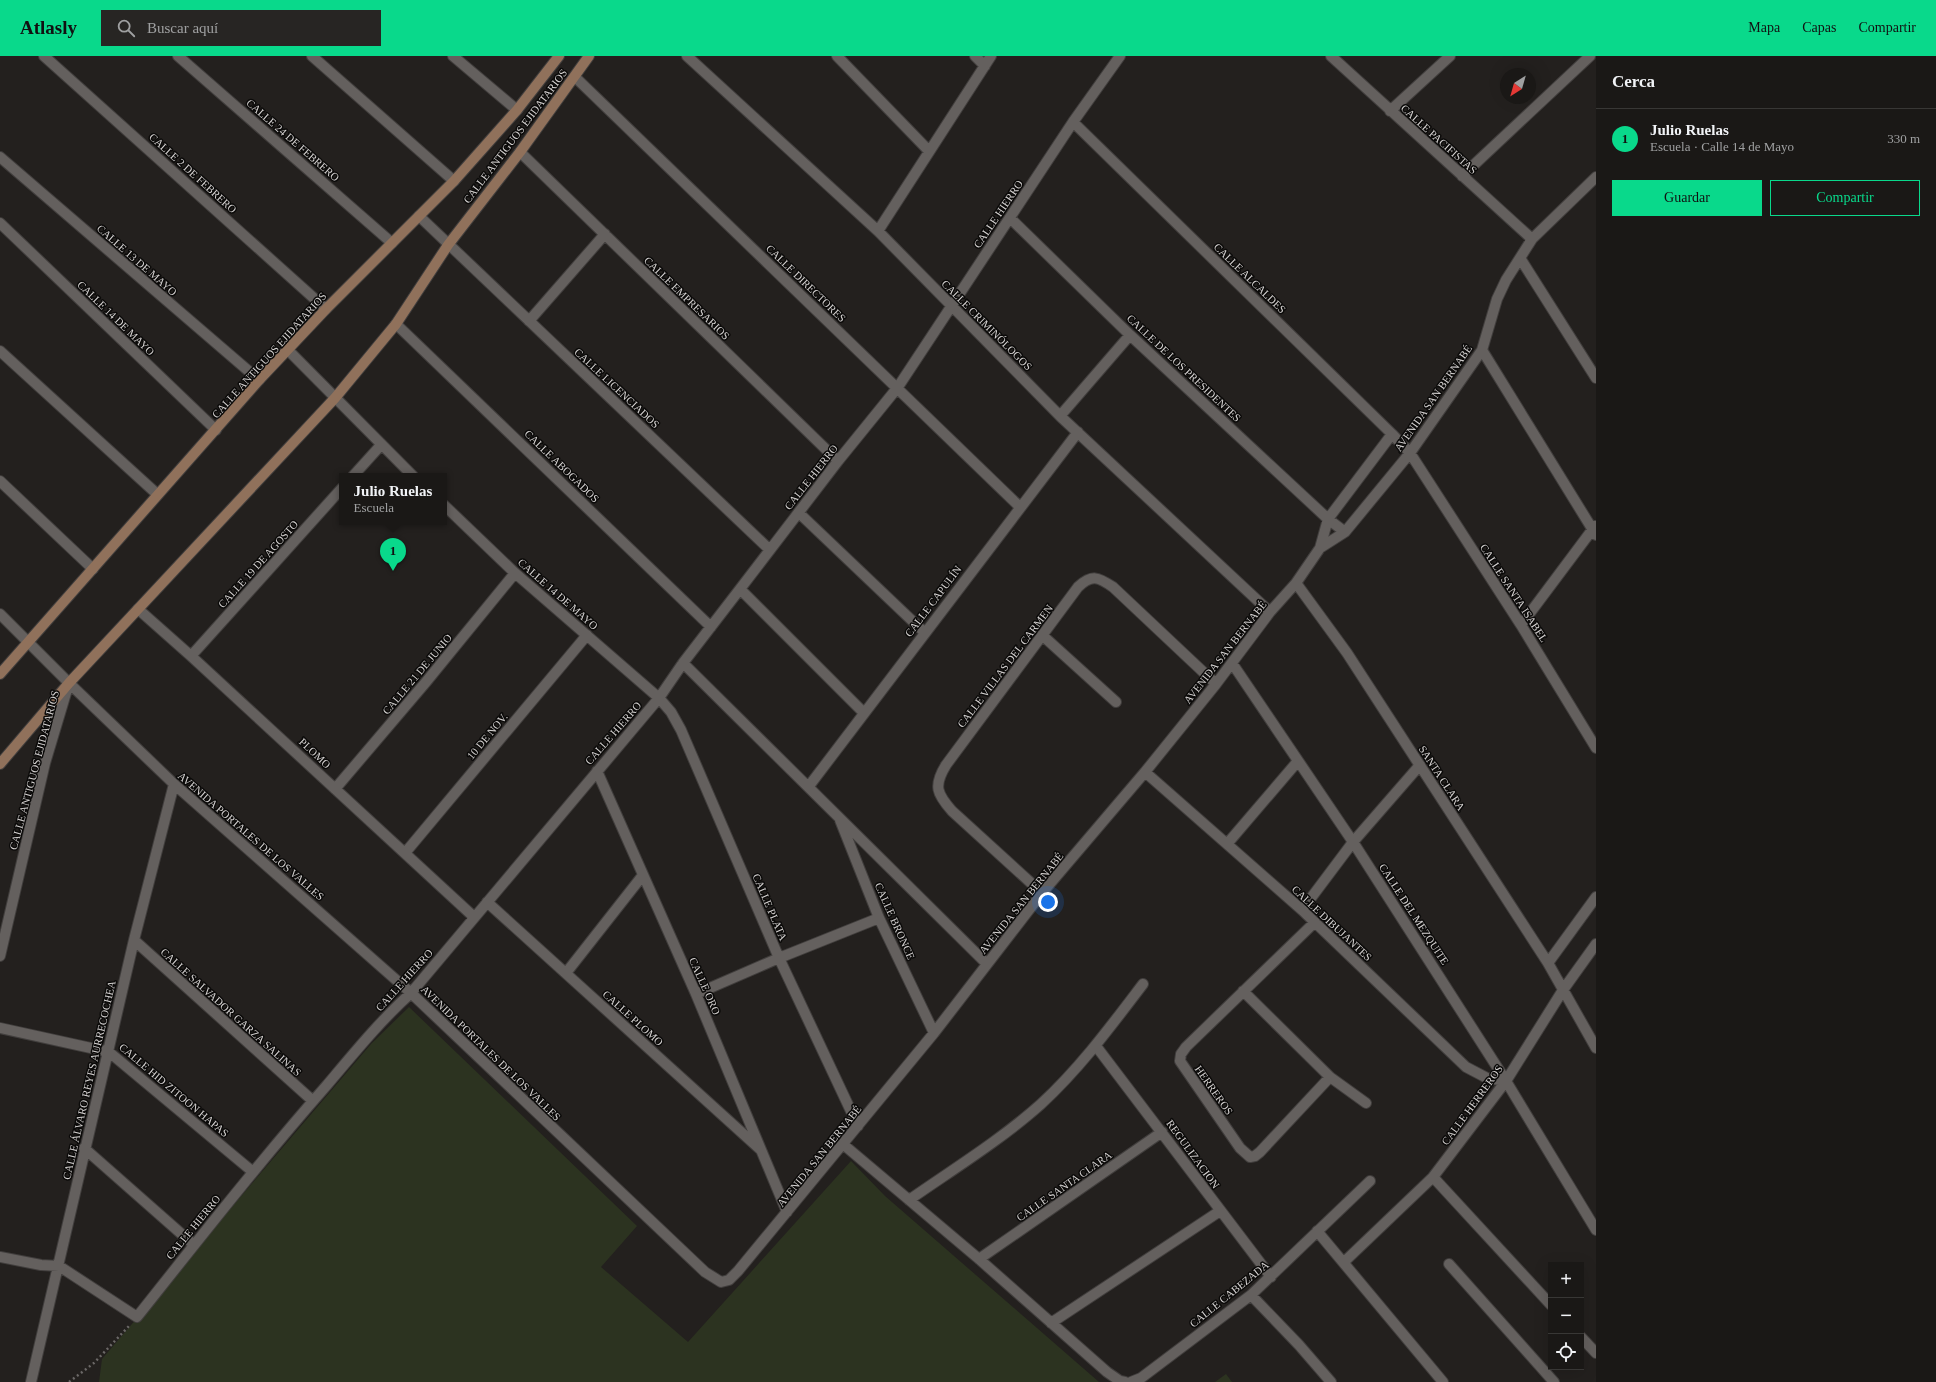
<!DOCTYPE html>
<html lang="es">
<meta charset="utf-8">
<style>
body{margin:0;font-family:Georgia,serif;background:#272523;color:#f1f3f6}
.controls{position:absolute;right:12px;bottom:12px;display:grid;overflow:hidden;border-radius:0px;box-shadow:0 4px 16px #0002}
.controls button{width:36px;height:36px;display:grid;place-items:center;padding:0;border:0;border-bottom:1px solid #383735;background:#1a1816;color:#f1f3f6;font:20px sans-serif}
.compass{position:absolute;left:1500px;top:12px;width:36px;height:36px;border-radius:50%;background:#1a1816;box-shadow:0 4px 16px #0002;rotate:217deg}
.you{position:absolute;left:1048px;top:846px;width:14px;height:14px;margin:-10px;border:3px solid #fff;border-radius:50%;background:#1a73e8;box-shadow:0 0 0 6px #1a73e833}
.badge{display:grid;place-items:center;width:26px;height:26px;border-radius:50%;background:#09d98b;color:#111;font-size:13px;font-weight:700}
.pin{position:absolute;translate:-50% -33px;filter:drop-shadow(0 1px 2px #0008)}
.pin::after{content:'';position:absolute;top:21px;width:14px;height:12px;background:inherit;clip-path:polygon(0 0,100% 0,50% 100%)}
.popup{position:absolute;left:339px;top:417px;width:108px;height:52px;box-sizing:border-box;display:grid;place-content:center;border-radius:0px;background:#1a1816;filter:drop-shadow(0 1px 3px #0005);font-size:13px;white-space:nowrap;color:#9fa0a1}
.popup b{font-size:15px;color:#f1f3f6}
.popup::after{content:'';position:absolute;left:50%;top:100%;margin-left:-8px;border:8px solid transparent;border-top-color:#1a1816}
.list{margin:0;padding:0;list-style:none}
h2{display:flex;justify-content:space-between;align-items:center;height:52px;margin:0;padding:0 16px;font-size:17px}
h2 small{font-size:13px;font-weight:400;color:#9fa0a1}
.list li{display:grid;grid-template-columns:26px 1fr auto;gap:12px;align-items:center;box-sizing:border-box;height:60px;padding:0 16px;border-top:1px solid #383735}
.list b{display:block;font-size:15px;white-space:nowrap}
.list p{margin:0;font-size:13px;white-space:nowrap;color:#9fa0a1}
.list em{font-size:13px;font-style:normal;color:#9fa0a1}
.actions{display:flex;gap:8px;padding:12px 16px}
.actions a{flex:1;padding:9px 0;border:1px solid #09d98b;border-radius:0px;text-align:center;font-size:14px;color:#09d98b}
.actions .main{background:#09d98b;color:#111}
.icon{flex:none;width:22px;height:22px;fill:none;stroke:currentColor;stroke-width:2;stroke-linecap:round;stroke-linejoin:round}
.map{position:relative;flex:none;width:1596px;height:1326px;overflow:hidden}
header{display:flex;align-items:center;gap:24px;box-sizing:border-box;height:56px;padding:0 20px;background:#09d98b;color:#111}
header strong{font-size:19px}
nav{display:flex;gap:22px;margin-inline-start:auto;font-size:14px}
.search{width:280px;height:36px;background:#272523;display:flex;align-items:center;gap:10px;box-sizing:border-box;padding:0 14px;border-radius:0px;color:#9fa0a1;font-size:15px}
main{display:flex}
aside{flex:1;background:#1a1816}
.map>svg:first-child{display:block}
.green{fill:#2c3320}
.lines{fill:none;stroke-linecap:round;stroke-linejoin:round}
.street-casing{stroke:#413e3d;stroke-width:12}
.secondary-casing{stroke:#413e3d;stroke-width:12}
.path{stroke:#6b6867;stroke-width:2.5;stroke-dasharray:2 3;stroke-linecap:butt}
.street{stroke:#64605e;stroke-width:10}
.secondary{stroke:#90715b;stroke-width:10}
.labels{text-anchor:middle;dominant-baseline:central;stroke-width:3;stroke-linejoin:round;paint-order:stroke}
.street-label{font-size:11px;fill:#d6d3d2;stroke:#0b0a09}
</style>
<header>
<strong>Atlasly</strong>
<div class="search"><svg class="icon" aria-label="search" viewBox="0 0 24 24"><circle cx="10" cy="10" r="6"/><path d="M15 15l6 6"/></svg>Buscar aquí</div>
<nav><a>Mapa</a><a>Capas</a><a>Compartir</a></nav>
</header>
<main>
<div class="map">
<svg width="1596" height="1326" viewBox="0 0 1596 1326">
<rect width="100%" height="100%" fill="#23201e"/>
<path class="green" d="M409,951L637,1170L601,1211L688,1286L851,1105L885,1140L1099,1326H99L102,1303L371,988Z
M1226,1318L1232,1326H1215Z"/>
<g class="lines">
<defs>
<path id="street" d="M44,0L326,253
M178,0L392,187
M312,0L454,125
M453,0L517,54
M687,0L878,175L1060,360L1270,556
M837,0L929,95
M975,0L985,10
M1331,0L1532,183
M575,21L1020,451
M1390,55L1450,0
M1073,66L1392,378L1410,397L1521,569L1596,692
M520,96L838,405
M0,101L259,324
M1462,120L1590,0
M419,160L770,494
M1010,162L1130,279L1328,463L1345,476
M0,167L216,374
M878,175L991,0
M1520,202L1596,322
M529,265L605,178
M396,268L711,571
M288,294L413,420
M1482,294L1596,479
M0,295L157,438
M1060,360L1130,279
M353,420L381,389
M0,425L93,513
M444,449L515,517L659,642L671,656L681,674L779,902L858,1070
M799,457L924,576
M1320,492L1345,476L1410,397L1482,294L1497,243L1506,224L1532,183L1596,121
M1296,527L1347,597L1548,907L1596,992
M740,533L864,657
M138,553L191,600L474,861
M0,558L69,627L174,728L411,937L705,1216L721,1226L729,1224L738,1215L934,977L1042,837L1145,716L1216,628L1270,556L1296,527L1320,492L1328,463L1392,378
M1521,569L1595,470
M1042,579L1116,646
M191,600L342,432
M683,607L987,908
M1232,607L1353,786L1506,1025L1596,1174
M597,715L696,938L787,1156
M1145,716L1302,854L1466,1011L1487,1022L1506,1025
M809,730L1078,376
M335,733L426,626L515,517
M840,764L879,862L934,977
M1227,788L1298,705
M405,797L587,579
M1042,837L952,755C937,738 933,730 946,709L1078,531C1092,518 1098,521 1113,531L1216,628
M487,846L761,1094
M1302,854L1353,786L1420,709
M1315,866L1186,991L1181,998L1180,1005L1240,1092L1250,1101L1255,1100L1260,1096L1330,1021
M134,884L313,1045
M0,900L45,707L69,627
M1548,907L1596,841
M566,917L643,819
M1243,935L1330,1021L1366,1047
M696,938L779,902L879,862
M0,972L109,996L253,1116
M1096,990L1271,1221
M844,1089L979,1203L1107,1316L1120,1325L1125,1326
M84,1092L194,1189
M1433,1121L1551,1249
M909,1144C952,1114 1002,1083 1041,1048C1080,1012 1111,970 1143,928
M1317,1175L1443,1326
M0,1201L41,1209L59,1210L137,1261C199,1183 261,1104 327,1029C354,997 380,965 411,937L659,642L683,607L740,533L838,405L898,331L1073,66L1120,0
M979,1203L1162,1076
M1344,1206L1433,1121L1506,1025L1563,934L1596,888
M1449,1208L1554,1326
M1251,1239L1299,1289L1331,1326
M1051,1267L1220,1155
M1581,1281L1596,1297
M31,1326L134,884L174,728
M1131,1326L1141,1322L1251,1239L1370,1125"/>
<path id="secondary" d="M0,618L259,324L326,253L454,125L517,54L559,0
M0,708L69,627L335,342L396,268L448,189L520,96L589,0"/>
</defs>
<use href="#street" class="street-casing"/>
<use href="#secondary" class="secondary-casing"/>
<path class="path" d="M69,1326L94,1307L129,1270"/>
<use href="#street" class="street"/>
<use href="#secondary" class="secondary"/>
</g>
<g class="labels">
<g class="street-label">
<text transform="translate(515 80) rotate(-53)">CALLE ANTIGUOS EJIDATARIOS</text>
<text transform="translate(1439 83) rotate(42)">CALLE PACIFISTAS</text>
<text transform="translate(293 84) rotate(41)">CALLE 24 DE FEBRERO</text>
<text transform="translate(193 117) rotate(42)">CALLE 2 DE FEBRERO</text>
<text transform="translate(998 158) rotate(-56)">CALLE HIERRO</text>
<text transform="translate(137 204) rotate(41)">CALLE 13 DE MAYO</text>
<text transform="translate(1250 222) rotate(44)">CALLE ALCALDES</text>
<text transform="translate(806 227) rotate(44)">CALLE DIRECTORES</text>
<text transform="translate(687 242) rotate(44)">CALLE EMPRESARIOS</text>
<text transform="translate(116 262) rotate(44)">CALLE 14 DE MAYO</text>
<text transform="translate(987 269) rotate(45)">CALLE CRIMINÓLOGOS</text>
<text transform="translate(269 299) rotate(-48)">CALLE ANTIGUOS EJIDATARIOS</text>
<text transform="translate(1184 312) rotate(43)">CALLE DE LOS PRESIDENTES</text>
<text transform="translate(617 332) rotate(43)">CALLE LICENCIADOS</text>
<text transform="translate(1433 342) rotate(-55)">AVENIDA SAN BERNABÉ</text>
<text transform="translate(562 410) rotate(44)">CALLE ABOGADOS</text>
<text transform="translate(811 421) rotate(-52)">CALLE HIERRO</text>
<text transform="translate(258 508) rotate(-48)">CALLE 19 DE AGOSTO</text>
<text transform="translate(1514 537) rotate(57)">CALLE SANTA ISABEL</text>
<text transform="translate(558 538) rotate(41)">CALLE 14 DE MAYO</text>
<text transform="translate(933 545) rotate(-53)">CALLE CAPULÍN</text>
<text transform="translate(1225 596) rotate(-52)">AVENIDA SAN BERNABÉ</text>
<text transform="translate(1005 610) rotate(-53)">CALLE VILLAS DEL CARMEN</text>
<text transform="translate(417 618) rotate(-50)">CALLE 21 DE JUNIO</text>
<text transform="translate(613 677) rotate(-49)">CALLE HIERRO</text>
<text transform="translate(487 680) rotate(-50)">10 DE NOV.</text>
<text transform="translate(315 697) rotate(43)">PLOMO</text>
<text transform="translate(34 714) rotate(-75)">CALLE ANTIGUOS EJIDATARIOS</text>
<text transform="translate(1442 722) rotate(57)">SANTA CLARA</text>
<text transform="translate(251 780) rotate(41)">AVENIDA PORTALES DE LOS VALLES</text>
<text transform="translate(1021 847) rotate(-51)">AVENIDA SAN BERNABÉ</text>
<text transform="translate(770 851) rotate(67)">CALLE PLATA</text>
<text transform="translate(1414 858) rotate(57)">CALLE DEL MEZQUITE</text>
<text transform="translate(895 865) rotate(66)">CALLE BRONCE</text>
<text transform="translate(1332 867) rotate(43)">CALLE DIBUJANTES</text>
<text transform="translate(404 924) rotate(-48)">CALLE HIERRO</text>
<text transform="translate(705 930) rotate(66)">CALLE ORO</text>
<text transform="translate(231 956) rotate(42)">CALLE SALVADOR GARZA SALINAS</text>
<text transform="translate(633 962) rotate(42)">CALLE PLOMO</text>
<text transform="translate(491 997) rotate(44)">AVENIDA PORTALES DE LOS VALLES</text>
<text transform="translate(89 1024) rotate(-77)">CALLE ÁLVARO REYES AURRECOCHEA</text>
<text transform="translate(174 1034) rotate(40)">CALLE HID ZITOON HAPAS</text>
<text transform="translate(1214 1034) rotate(55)">HERREROS</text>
<text transform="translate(1472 1049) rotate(-54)">CALLE HERREROS</text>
<text transform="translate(1193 1098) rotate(54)">REGULIZACION</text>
<text transform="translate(819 1100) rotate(-51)">AVENIDA SAN BERNABÉ</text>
<text transform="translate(1064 1130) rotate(-35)">CALLE SANTA CLARA</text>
<text transform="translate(193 1171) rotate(-51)">CALLE HIERRO</text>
<text transform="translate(1229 1238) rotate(-39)">CALLE CABEZADA</text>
</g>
</g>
</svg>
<div class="controls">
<button>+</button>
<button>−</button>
<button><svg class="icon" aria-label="locate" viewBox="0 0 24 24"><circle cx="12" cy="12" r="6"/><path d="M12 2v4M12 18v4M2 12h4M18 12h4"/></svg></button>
</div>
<svg class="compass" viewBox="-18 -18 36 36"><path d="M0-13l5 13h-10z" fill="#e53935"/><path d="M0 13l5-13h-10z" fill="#9fa0a1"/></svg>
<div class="you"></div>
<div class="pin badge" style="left:393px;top:515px">1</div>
<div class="popup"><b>Julio Ruelas</b>Escuela</div>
</div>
<aside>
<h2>Cerca<small></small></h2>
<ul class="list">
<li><span class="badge">1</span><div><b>Julio Ruelas</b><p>Escuela · Calle 14 de Mayo</p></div><em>330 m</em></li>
</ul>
<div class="actions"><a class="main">Guardar</a><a>Compartir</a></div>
</aside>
</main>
